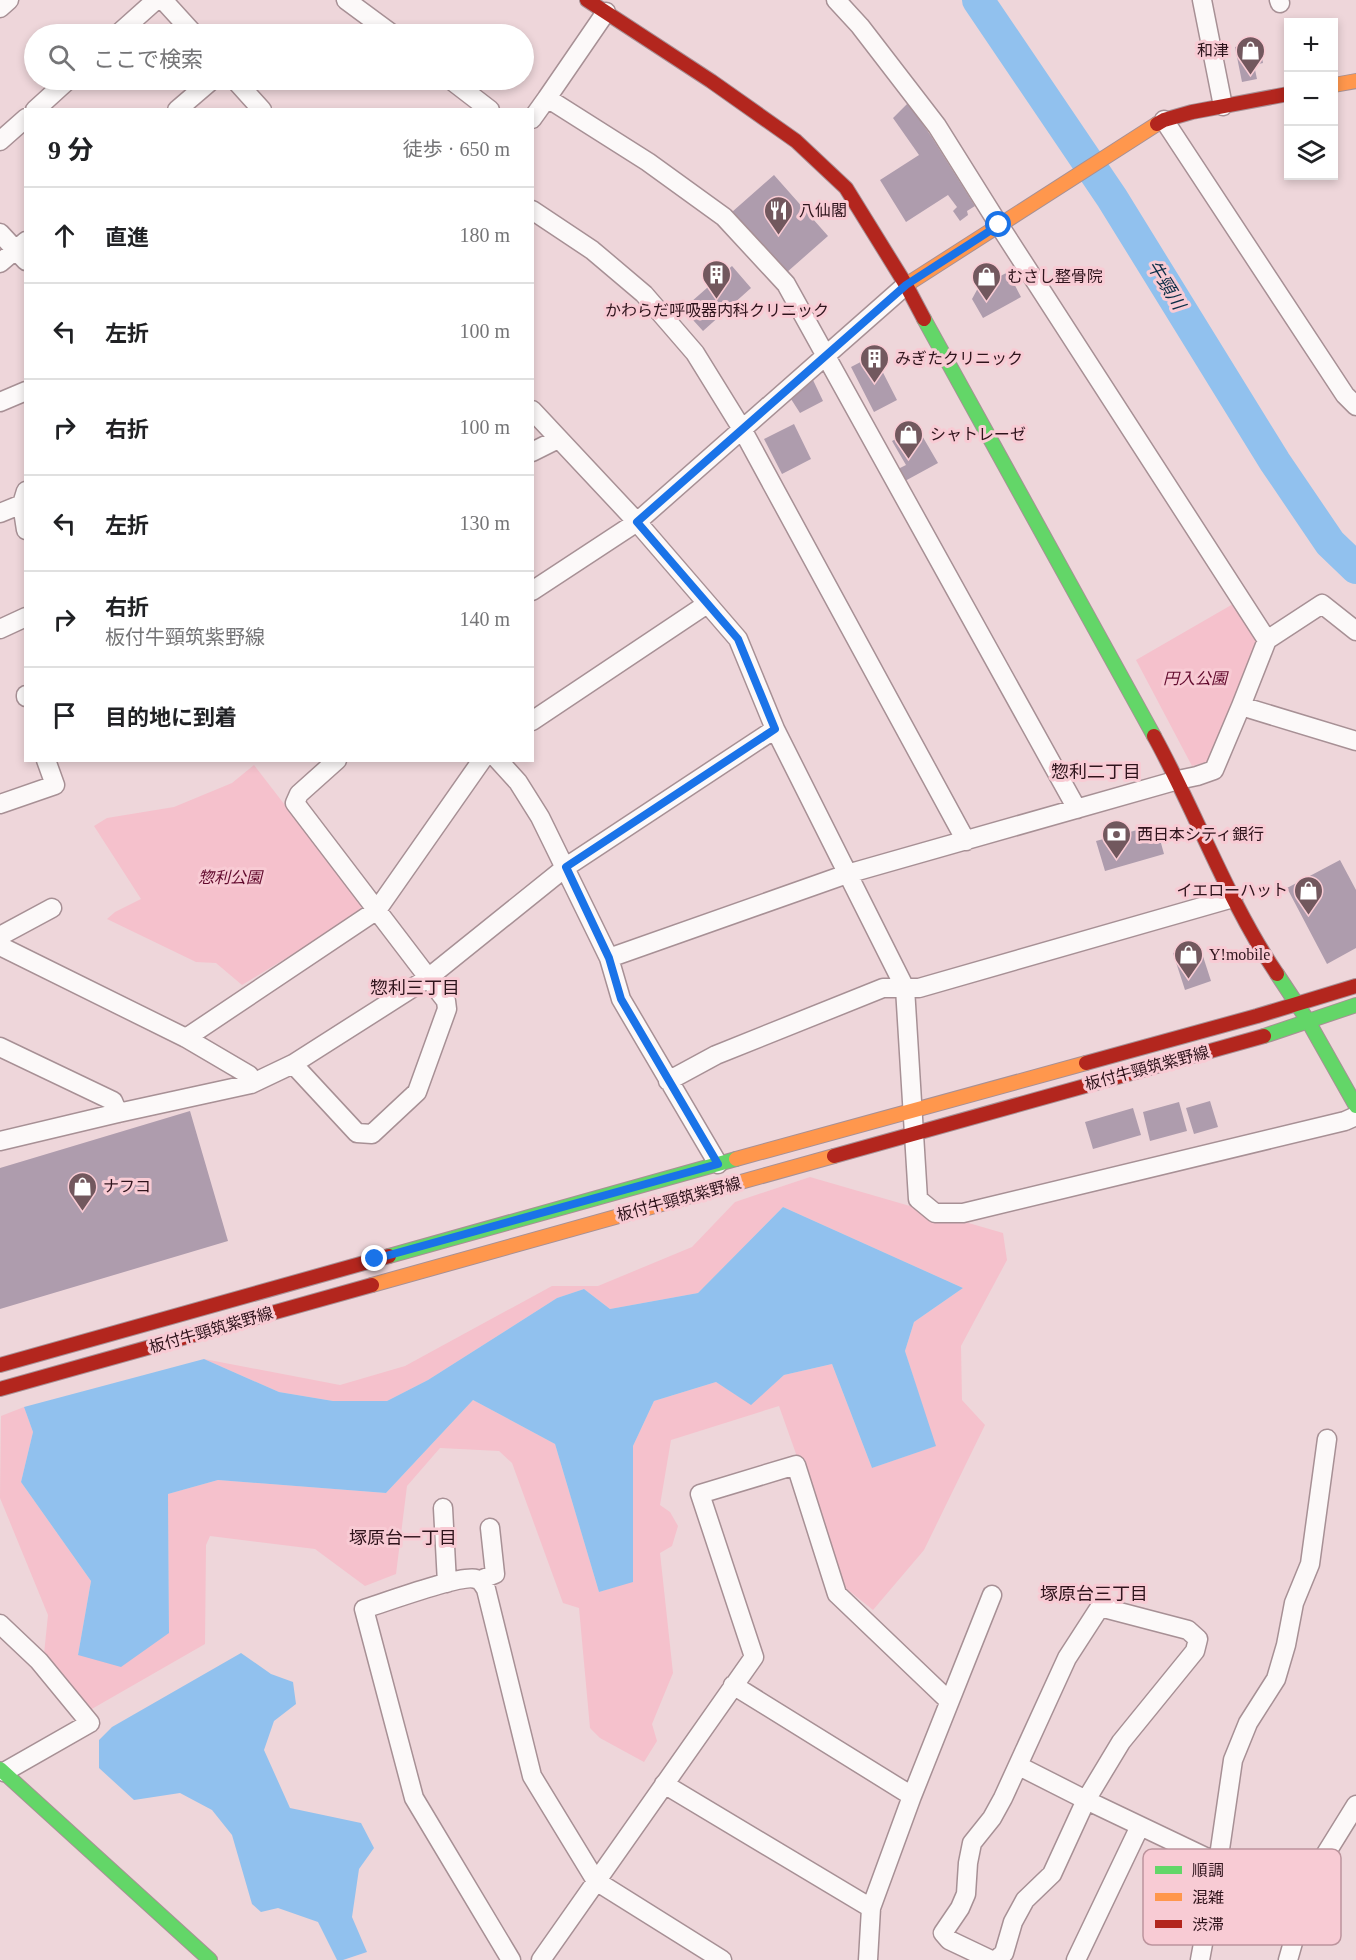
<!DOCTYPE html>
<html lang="ja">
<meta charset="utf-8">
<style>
body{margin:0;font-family:"Times New Roman","Noto Sans JP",serif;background:#f2f2f2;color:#202124}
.controls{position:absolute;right:18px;top:18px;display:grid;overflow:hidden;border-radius:0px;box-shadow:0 3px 9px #0003}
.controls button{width:54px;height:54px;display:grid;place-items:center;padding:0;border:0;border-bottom:2px solid #e0e0e0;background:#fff;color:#202124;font:30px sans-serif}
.stop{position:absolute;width:18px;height:18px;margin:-14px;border:4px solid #1a73e8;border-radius:50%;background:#fff}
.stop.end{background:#1a73e8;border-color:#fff;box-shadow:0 2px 6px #0008}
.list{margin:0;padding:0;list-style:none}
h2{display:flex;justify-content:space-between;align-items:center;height:78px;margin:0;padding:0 24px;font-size:26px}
h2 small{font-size:20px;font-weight:400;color:#757577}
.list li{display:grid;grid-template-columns:39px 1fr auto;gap:18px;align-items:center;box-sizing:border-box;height:96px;padding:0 24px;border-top:2px solid #e0e0e0}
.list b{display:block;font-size:22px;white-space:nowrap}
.list p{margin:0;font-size:20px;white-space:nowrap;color:#757577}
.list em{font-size:20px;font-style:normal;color:#757577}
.icon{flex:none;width:33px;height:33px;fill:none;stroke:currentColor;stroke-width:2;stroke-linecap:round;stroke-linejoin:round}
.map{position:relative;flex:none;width:1356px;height:1960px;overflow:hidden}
.search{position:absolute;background:#fff;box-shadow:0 3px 9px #0003;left:24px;top:24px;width:510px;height:66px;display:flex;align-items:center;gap:15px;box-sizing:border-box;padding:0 21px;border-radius:33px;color:#757577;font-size:22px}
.panel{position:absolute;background:#fff;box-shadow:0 3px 9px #0003;left:24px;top:108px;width:510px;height:654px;border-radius:0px}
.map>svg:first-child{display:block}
.green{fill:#f5c1cc}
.water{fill:#91c1ee}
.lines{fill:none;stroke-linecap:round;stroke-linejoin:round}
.river{stroke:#91c1ee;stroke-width:32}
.building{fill:#ae9cad}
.street-casing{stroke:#a79095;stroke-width:21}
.fast-casing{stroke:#a79095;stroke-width:16}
.slow-casing{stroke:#a79095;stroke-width:16}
.jam-casing{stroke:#a79095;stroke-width:16}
.street{stroke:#fcf9f9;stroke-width:18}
.fast{stroke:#63d668;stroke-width:14}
.slow{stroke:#ff974d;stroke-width:14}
.jam{stroke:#b3261e;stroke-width:14}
.route{stroke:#1a73e8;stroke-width:8}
.labels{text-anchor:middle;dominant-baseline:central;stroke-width:6;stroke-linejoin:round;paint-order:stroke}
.poi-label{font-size:16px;fill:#2f141c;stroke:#f8cbd4;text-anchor:start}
.park-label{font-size:16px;font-style:italic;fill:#61092c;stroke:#f8cbd4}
.street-label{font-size:16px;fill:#2f141c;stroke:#f8cbd4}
.water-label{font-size:18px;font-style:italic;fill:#092c45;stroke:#f8cbd4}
.neighbourhood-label{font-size:18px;fill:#2f141c;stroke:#f8cbd4}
.key{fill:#f8cbd4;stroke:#bc949d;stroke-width:1.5}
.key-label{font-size:16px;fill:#2f141c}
</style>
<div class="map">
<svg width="1356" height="1960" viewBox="0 0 1356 1960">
<rect width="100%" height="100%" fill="#eed6da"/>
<path class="green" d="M1233,604L1257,641L1210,761L1192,766L1136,660Z
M254,765L362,905L360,913L242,985L216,963L196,962L107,919L115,912L141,899L94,826L107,818L174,807L232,783Z
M810,1177L1003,1233L1007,1260L961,1346L962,1400L985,1425L924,1550L873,1610L843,1586L779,1406L671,1440L660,1505L670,1512L678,1526L672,1546L660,1553L673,1673L652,1724L657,1741L644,1762L600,1738L590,1728L579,1608L563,1603L512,1463L499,1451L440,1448L407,1486L396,1574L365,1586L315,1549L210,1536L206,1545L205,1644L90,1710L44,1654L48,1615L0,1498L1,1416L24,1407L33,1432L21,1482L91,1581L78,1655L169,1632L168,1494L218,1480L386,1493L473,1400L555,1444L599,1592L633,1581V1446L654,1401L716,1382L751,1404L784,1375L832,1364L872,1468L935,1446L905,1351L914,1322L963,1288L783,1207L698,1293L610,1309L584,1289L557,1298L428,1380L387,1401H333L279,1392L204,1359L340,1385L405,1366L552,1286H598L692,1247L735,1202Z"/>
<path class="water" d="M783,1207L963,1288L914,1322L905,1351L936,1446L872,1468L832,1364L784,1375L751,1405L716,1382L654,1401L633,1446V1582L599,1592L555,1444L473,1400L386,1493L218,1480L168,1494L169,1633L121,1667L78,1655L91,1581L21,1482L33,1432L24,1407L204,1359L279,1392L333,1401H387L428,1380L557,1298L584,1289L610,1309L698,1293Z
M241,1653L271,1674L293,1682L296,1704L274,1721L264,1750L290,1808L361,1823L374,1848L359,1869L352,1917L367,1952L343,1960H337L318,1922L278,1908L261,1912L252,1904L232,1835L212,1810L180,1793L134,1800L99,1768V1740L112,1727Z"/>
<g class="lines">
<path class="river" d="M978,0L1112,198L1275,462L1330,543L1356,568"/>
</g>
<path class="building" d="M1259,42L1263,63L1254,65L1257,79L1242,82L1235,47Z
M908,103L931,136L975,206L967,211L968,215L960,221L953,211L957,207L948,195L906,222L880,180L919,155L893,118Z
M774,175L828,236L786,273L732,212Z
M732,266L751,288L703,331L683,309Z
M1008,272L1021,297L983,318L972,299L978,288Z
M874,355L897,400L874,412L851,367Z
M813,380L823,401L800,413L791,399Z
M794,424L811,459L782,474L764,439Z
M917,427L938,463L905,481L898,469L906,465L892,441Z
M1156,825L1164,854L1105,871L1096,841Z
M1340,860L1356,890V948L1327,964L1287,888Z
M1199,944L1211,981L1185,990L1173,953Z
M1210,1101L1218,1127L1194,1134L1186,1108Z
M1179,1102L1187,1131L1150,1141L1143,1112Z
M1133,1108L1141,1135L1093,1149L1085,1122Z
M190,1111L228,1241L0,1309V1168Z"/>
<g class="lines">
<defs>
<path id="street" d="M163,0L194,34
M346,0L392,34
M836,0L860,26L937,126L999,225L1267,640
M1202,0L1223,106
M1279,0L1280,3
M0,8L9,0
M606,12L547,98L648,162L724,217L786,284L1077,809
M118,34L156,0
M235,80L262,110
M451,80L490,110
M35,110L68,80
M177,110L212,80
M532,119L547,98
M1164,120L1345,395L1356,406
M0,141L26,118
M532,210L592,250L644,294L695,353L742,429L966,841
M0,233L26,261
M0,263L26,241
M0,402L26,391
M532,452L558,439
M26,491L22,504L26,530
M0,513L22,504
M532,591L637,522L906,285
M0,629L26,617
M26,695V697
M1241,706L1267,640L1322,604L1356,631
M532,721L707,604
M775,729L905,988L918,1199L935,1213H963L1345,1121L1356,1116
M498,760L518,782L540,817L609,958L621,999L718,1164
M0,804L55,785L46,760
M0,936L52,908
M0,946L186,1038L249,1075L251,1084
M609,958L847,874L1178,780L1197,776L1214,770L1241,706L1356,741
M186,1038L377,910L482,760
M0,1047L113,1101L118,1113
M293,1064L357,1133L372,1134L417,1092L447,1009L446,1001L295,803L299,794L337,760
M668,1081L716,1055L883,988H919L1233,898
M0,1141L118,1113L251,1084L293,1064L428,978L566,867L775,729L738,639L637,522L532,410
M443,1508L447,1583
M480,1580L495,1574L490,1528
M0,1624L39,1661L90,1723L4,1772
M733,1685L912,1796
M1019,1766L1086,1800L1218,1863
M664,1784L871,1908
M511,1960L414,1798L364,1609C383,1603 462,1574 476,1579C481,1580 483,1585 486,1589L532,1776L596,1881L722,1960
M541,1960L754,1657L700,1494L796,1465L837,1594L949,1701
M868,1960L871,1908L912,1796L992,1595
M991,1960L949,1940L943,1933L960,1908L966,1894L968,1863L972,1843L992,1818L1003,1798L1067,1658L1100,1607L1188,1630L1198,1639L1195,1651L1121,1742L1086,1800L1052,1874L1025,1900L1013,1922L1004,1953L996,1960
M1076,1960L1140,1826
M1200,1960L1218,1863L1233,1760L1248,1723L1276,1679L1286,1645L1294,1603L1310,1564L1327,1439
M1288,1960L1312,1876L1356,1805"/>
<path id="fast" d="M924,319L1154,736
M1277,974L1308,1021L1356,1106
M1264,1036L1356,1005
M389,1256L736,1159
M0,1769L210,1960"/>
<path id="slow" d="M1334,85L1356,81
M906,285L1157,124
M736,1159L1086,1063
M372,1285L834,1156"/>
<path id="jam" d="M587,0L711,81L796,141L846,188L906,285L924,319
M1157,124L1164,120L1192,112L1288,94
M1154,736C1197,814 1227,900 1277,974
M1086,1063L1257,1016L1356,986
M834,1156L1264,1036
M0,1365L389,1256
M0,1389L372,1285"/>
</defs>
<use href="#street" class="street-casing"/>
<use href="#fast" class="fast-casing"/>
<use href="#slow" class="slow-casing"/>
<use href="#jam" class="jam-casing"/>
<use href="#street" class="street"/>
<use href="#fast" class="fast"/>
<use href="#slow" class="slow"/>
<use href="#jam" class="jam"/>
</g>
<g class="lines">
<path class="route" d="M375,1259L718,1164L621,999L609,958L566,867L775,729L738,639L637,522L906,285L999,225"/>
</g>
<defs>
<symbol id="shop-pin" viewBox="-11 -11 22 30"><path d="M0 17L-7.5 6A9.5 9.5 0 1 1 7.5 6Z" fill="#72585e" stroke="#f8cbd4"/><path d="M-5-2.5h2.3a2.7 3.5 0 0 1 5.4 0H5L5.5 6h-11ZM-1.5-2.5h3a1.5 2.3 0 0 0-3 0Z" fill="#fff"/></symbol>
<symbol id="restaurant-pin" viewBox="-11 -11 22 30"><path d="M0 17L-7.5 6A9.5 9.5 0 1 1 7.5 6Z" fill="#72585e" stroke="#f8cbd4"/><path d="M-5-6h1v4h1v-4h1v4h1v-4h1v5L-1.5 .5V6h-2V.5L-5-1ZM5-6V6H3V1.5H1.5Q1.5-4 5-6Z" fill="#fff"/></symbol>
<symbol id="building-pin" viewBox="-11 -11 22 30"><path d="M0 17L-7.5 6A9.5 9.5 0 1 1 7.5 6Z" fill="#72585e" stroke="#f8cbd4"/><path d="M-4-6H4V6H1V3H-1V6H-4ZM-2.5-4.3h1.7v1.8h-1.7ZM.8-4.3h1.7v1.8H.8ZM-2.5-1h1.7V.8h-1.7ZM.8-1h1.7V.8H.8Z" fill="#fff"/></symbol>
<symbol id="bank-pin" viewBox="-11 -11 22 30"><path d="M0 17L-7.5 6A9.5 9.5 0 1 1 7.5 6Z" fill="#72585e" stroke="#f8cbd4"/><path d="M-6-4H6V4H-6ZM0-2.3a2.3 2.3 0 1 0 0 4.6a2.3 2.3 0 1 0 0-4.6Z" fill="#fff"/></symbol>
</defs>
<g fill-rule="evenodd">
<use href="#shop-pin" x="1234" y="34" width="33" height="45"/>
<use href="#restaurant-pin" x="762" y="194" width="33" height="45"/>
<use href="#building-pin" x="700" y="258" width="33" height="45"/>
<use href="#shop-pin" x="970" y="260" width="33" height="45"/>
<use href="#building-pin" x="858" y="342" width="33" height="45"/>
<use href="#shop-pin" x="892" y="418" width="33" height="45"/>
<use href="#bank-pin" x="1100" y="818" width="33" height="45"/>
<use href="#shop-pin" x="1292" y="874" width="33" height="45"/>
<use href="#shop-pin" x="1172" y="938" width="33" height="45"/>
<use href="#shop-pin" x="66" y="1170" width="33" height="45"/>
</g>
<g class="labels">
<g class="poi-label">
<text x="1229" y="50" text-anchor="end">和津</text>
<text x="799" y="210">八仙閣</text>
<text x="1007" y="276">むさし整骨院</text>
<text x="717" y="310" text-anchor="middle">かわらだ呼吸器内科クリニック</text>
<text x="895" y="358">みぎたクリニック</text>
<text x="930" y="434">シャトレーゼ</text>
<text x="1137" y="834">西日本シティ銀行</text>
<text x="1288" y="890" text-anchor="end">イエローハット</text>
<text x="1209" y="954">Y!mobile</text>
<text x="103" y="1186">ナフコ</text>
</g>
<g class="park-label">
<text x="1195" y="678">円入公園</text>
<text x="230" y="877">惣利公園</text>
</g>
<g class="street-label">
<text transform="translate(1147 1068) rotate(-15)">板付牛頸筑紫野線</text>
<text transform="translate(679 1199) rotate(-15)">板付牛頸筑紫野線</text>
<text transform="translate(211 1330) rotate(-16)">板付牛頸筑紫野線</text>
</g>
<g class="water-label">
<text transform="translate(1166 285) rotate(58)">牛頸川</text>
</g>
<g class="neighbourhood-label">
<text x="1096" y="772">惣利二丁目</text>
<text x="415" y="988">惣利三丁目</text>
<text x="403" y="1538">塚原台一丁目</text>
<text x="1094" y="1594">塚原台三丁目</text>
</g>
</g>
<rect x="1143" y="1849" width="198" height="96" rx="9" class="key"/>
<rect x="1155" y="1866" width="27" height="8" fill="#63d668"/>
<rect x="1155" y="1893" width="27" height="8" fill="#ff974d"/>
<rect x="1155" y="1920" width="27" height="8" fill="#b3261e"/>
<g class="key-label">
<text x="1192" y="1876">順調</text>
<text x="1192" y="1903">混雑</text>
<text x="1192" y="1930">渋滞</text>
</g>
</svg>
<div class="controls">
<button>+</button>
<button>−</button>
<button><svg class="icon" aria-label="layers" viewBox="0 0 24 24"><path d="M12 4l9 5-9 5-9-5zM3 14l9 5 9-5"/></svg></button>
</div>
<div class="stop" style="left:999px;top:225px"></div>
<div class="stop end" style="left:375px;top:1259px"></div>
<div class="search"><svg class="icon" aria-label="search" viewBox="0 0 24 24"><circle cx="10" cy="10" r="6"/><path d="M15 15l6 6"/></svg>ここで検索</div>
<section class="panel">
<h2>9 分<small>徒歩 · 650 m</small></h2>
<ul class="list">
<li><svg class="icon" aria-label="ahead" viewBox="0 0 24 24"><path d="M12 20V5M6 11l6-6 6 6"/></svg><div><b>直進</b></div><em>180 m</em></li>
<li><svg class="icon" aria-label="left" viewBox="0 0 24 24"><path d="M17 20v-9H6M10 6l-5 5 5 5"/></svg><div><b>左折</b></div><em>100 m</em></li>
<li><svg class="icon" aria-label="right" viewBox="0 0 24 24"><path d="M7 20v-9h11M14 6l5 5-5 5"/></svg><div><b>右折</b></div><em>100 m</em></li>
<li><svg class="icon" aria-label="left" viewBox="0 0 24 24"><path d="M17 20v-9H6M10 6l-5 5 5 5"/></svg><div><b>左折</b></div><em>130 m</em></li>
<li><svg class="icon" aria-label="right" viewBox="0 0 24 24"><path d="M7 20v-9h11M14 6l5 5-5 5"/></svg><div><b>右折</b><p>板付牛頸筑紫野線</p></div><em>140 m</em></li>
<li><svg class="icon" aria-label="arrive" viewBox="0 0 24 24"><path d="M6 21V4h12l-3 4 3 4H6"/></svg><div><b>目的地に到着</b></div></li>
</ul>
</section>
</div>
